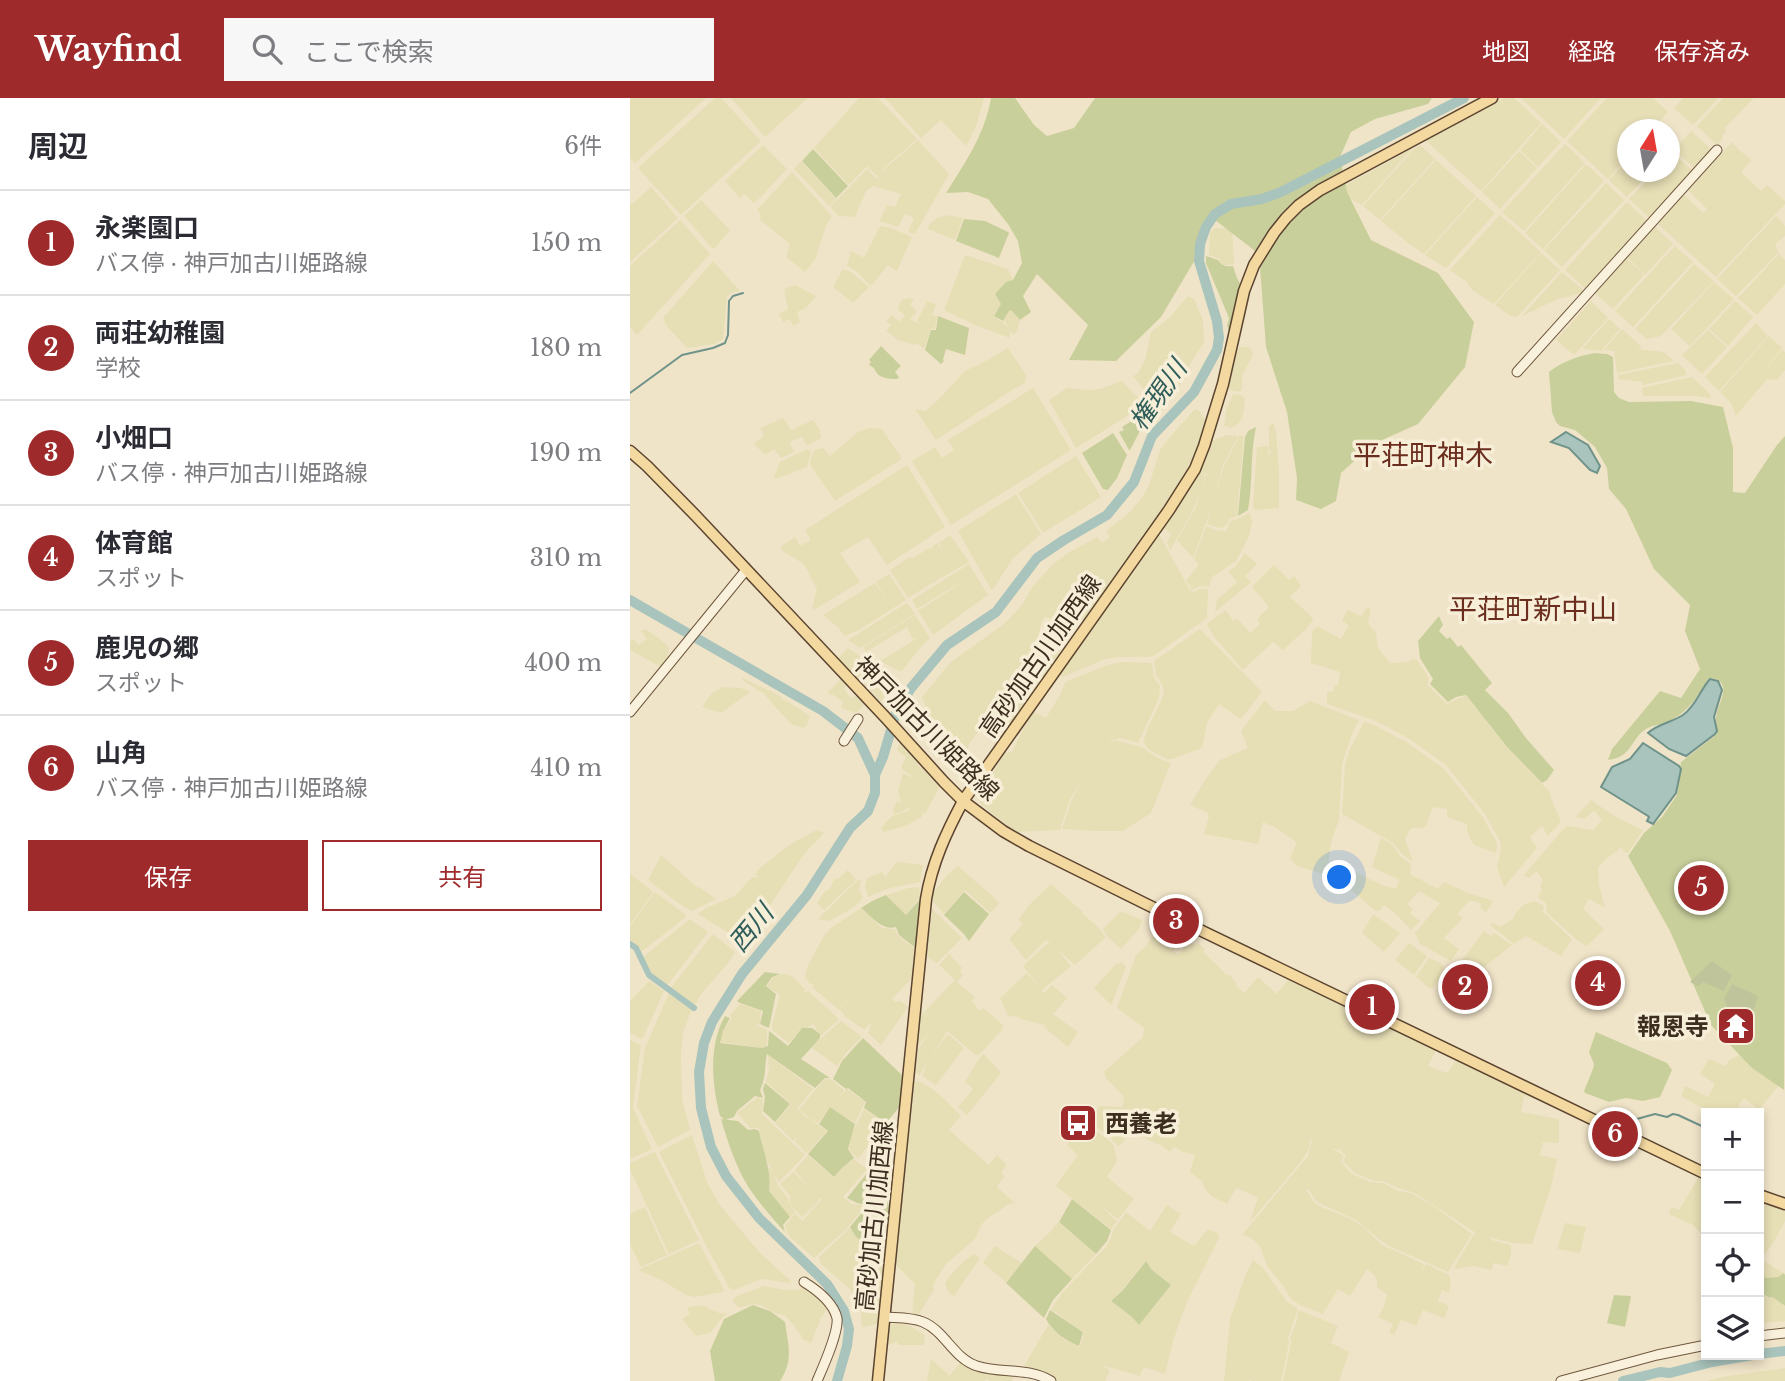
<!DOCTYPE html>
<html lang="ja">
<meta charset="utf-8">
<style>
body{margin:0;font-family:"Libre Baskerville","Noto Sans JP",serif;background:#f7f7f7;color:#2b2b33}
.controls{position:absolute;right:21px;bottom:21px;display:grid;overflow:hidden;border-radius:0px;box-shadow:0 4px 10px #0003}
.controls button{width:63px;height:63px;display:grid;place-items:center;padding:0;border:0;border-bottom:2px solid #e1e1e2;background:#fff;color:#2b2b33;font:35px sans-serif}
.compass{position:absolute;left:987px;top:21px;width:63px;height:63px;border-radius:50%;background:#fff;box-shadow:0 4px 10px #0003;rotate:11deg}
.you{position:absolute;left:710px;top:780px;width:24px;height:24px;margin:-18px;border:5px solid #fff;border-radius:50%;background:#1a73e8;box-shadow:0 0 0 10px #1a73e833}
.badge{display:grid;place-items:center;width:46px;height:46px;border-radius:50%;background:#9e2a2b;color:#fff;font-size:23px;font-weight:700}
.pin{position:absolute;translate:-50% -50%;border:4px solid #fff;box-shadow:0 2px 7px #0006}
.list{margin:0;padding:0;list-style:none}
h2{display:flex;justify-content:space-between;align-items:center;height:91px;margin:0;padding:0 28px;font-size:30px}
h2 small{font-size:23px;font-weight:400;color:#7c7c81}
.list li{display:grid;grid-template-columns:46px 1fr auto;gap:21px;align-items:center;box-sizing:border-box;height:105px;padding:0 28px;border-top:2px solid #e1e1e2}
.list b{display:block;font-size:26px;white-space:nowrap}
.list p{margin:0;font-size:23px;white-space:nowrap;color:#7c7c81}
.list em{font-size:23px;font-style:normal;color:#7c7c81}
.actions{display:flex;gap:14px;padding:21px 28px}
.actions a{flex:1;padding:16px 0;border:2px solid #9e2a2b;border-radius:0px;text-align:center;font-size:24px;color:#9e2a2b}
.actions .main{background:#9e2a2b;color:#fff}
.icon{flex:none;width:38px;height:38px;fill:none;stroke:currentColor;stroke-width:2;stroke-linecap:round;stroke-linejoin:round}
.map{position:relative;flex:none;width:1155px;height:1283px;overflow:hidden}
header{display:flex;align-items:center;gap:42px;box-sizing:border-box;height:98px;padding:0 35px;background:#9e2a2b;color:#fff}
header strong{font-size:33px}
nav{display:flex;gap:38px;margin-inline-start:auto;font-size:24px}
.search{width:490px;height:63px;background:#f7f7f7;display:flex;align-items:center;gap:18px;box-sizing:border-box;padding:0 24px;border-radius:0px;color:#7c7c81;font-size:26px}
main{display:flex}
aside{flex:1;background:#fff}
.map>svg:first-child{display:block}
.farmland{fill:#e6deb5;fill-rule:evenodd}
.green{fill:#c9cf9b}
.cemetery{fill:#bfc49a}
.water{fill:#a9c4bc;stroke:#6f938a;stroke-width:2}
.lines{fill:none;stroke-linecap:round;stroke-linejoin:round}
.stream{stroke:#6f938a;stroke-width:2}
.canal{stroke:#a9c4bc;stroke-width:6}
.river{stroke:#a9c4bc;stroke-width:10}
.secondary-casing{stroke:#6f573f;stroke-width:11}
.primary-casing{stroke:#5b4430;stroke-width:13}
.secondary{stroke:#faf1dc;stroke-width:9}
.primary{stroke:#f3d9a0;stroke-width:10}
.labels{text-anchor:middle;dominant-baseline:central;stroke-width:7;stroke-linejoin:round;paint-order:stroke}
.street-label{font-size:24px;fill:#3d2e20;stroke:#f7eed8}
.poi-label{font-size:24px;font-weight:bold;fill:#3d2e20;stroke:#f7eed8;text-anchor:end}
.water-label{font-size:26px;font-style:italic;fill:#2f5d5a;stroke:#f7eed8}
.quarter-label{font-size:28px;fill:#6b2e1e;stroke:#f7eed8}
</style>
<header>
<strong>Wayfind</strong>
<div class="search"><svg class="icon" aria-label="search" viewBox="0 0 24 24"><circle cx="10" cy="10" r="6"/><path d="M15 15l6 6"/></svg>ここで検索</div>
<nav><a>地図</a><a>経路</a><a>保存済み</a></nav>
</header>
<main>
<aside>
<h2>周辺<small>6件</small></h2>
<ul class="list">
<li><span class="badge">1</span><div><b>永楽園口</b><p>バス停 · 神戸加古川姫路線</p></div><em>150 m</em></li>
<li><span class="badge">2</span><div><b>両荘幼稚園</b><p>学校</p></div><em>180 m</em></li>
<li><span class="badge">3</span><div><b>小畑口</b><p>バス停 · 神戸加古川姫路線</p></div><em>190 m</em></li>
<li><span class="badge">4</span><div><b>体育館</b><p>スポット</p></div><em>310 m</em></li>
<li><span class="badge">5</span><div><b>鹿児の郷</b><p>スポット</p></div><em>400 m</em></li>
<li><span class="badge">6</span><div><b>山角</b><p>バス停 · 神戸加古川姫路線</p></div><em>410 m</em></li>
</ul>
<div class="actions"><a class="main">保存</a><a>共有</a></div>
</aside>
<div class="map">
<svg width="1155" height="1283" viewBox="0 0 1155 1283">
<rect width="100%" height="100%" fill="#f0e4c8"/>
<path class="farmland" d="M0,0H76L5,65L0,60Z
M85,0H91L131,43L51,117L8,70Z
M101,0H178L135,39Z
M229,0H248L287,41L255,69L250,78L256,70L288,42L319,76L285,136L278,134L284,120L275,116L268,129L249,123L257,107L265,109L271,96L243,88L236,93L225,119L209,118L200,109L237,71L247,81L249,80L237,68L219,87L184,50Z
M255,0H354L346,29L336,48L311,22L291,40Z
M874,0H884L911,25L851,93L795,42L832,21Z
M891,0H971L934,41Z
M977,0H1023L1038,14L1023,31L998,32L997,59L978,81L937,43Z
M1053,0H1089L1063,27L1044,10Z
M1093,0H1124L1095,30L1096,34L1093,36L1092,42L1087,47L1067,28Z
M912,26L931,44L908,69L890,52Z
M1061,33L1083,53L1066,72L1044,52Z
M1102,44L1109,52L1122,62L1111,74L1131,93L1137,87L1155,103V106L1086,179L1028,126L1054,97L1073,115L1077,111L1058,92Z
M935,46L955,65L894,133L872,114Z
M133,47L157,71L139,90H137L138,91L130,100L119,88L129,100L124,105L114,96L110,100L95,83Z
M790,47L805,61L750,122L733,108L784,51Z
M783,50L732,107L709,95V91Z
M889,53L907,70L870,111L852,94Z
M1042,54L1064,74L1021,121L999,101L1025,74H1040V58Z
M806,62L846,98L794,156L778,145L751,123Z
M997,62L998,74H1020L997,99L979,82Z
M171,63L206,101L199,108L164,71Z
M956,66L974,83L913,151L895,135Z
M162,74L202,118L196,128L185,162L175,174L156,159L160,146L130,122L131,117L127,112Z
M976,85L994,102L932,169L914,152Z
M21,89L48,120L0,164V105L2,106Z
M847,99L865,115L816,170L795,157Z
M71,102L100,132L85,150H82L54,118Z
M997,104L1018,124L956,191L935,172Z
M318,117L333,120L325,142L298,131L299,127L307,120Z
M870,117L911,154L864,206L842,192L837,184L820,172Z
M1146,118L1155,128V138L1146,145V150L1149,154L1106,198L1087,181Z
M50,122L80,156L7,237L0,229V168Z
M250,128L261,130L282,139L267,173L258,167L241,188L226,173L217,168L221,153L234,160Z
M1025,129L1043,146L1015,177L997,159Z
M585,130L602,131L604,165L600,167H594L591,165L589,161L579,157L580,135Z
M1045,148L1063,164L1003,229L985,213Z
M911,155L930,172L887,219L879,217L865,207Z
M1149,156L1155,162V186L1127,217L1108,200Z
M335,157L378,171L379,173L383,182L376,184L365,196L371,206L364,217L367,221L373,224L379,231L374,222L379,213L381,212L390,222L387,233L383,237L380,233V240L345,227L314,212Z
M996,160L1014,177L983,211L965,195Z
M83,163L110,193L101,195L97,199L93,241L84,246L57,250L35,226L34,219Z
M1064,166L1084,183L1031,238L1017,241L1005,231Z
M213,171L221,174L239,189L223,205L203,189Z
M932,174L953,192L952,195L928,201L892,218Z
M1084,184L1104,201L1060,248L1041,231Z
M165,187L186,198L176,210L167,214L170,224L163,228L160,221L153,224L149,216L158,211L154,191Z
M558,198L564,201L573,222L574,244L554,276L549,289L526,308L503,278L508,275L515,262L521,234L539,220Z
M280,200L284,201L280,207L286,212V215L280,221L290,226L287,223L297,203L306,206L302,217L307,218L305,231H301L294,251L287,245L284,247L268,242L256,233L261,227L256,223L262,217L269,224L275,217L268,212L269,206L273,201Z
M961,203L978,220L944,257L926,242Z
M1105,203L1123,219L1098,248L1079,231Z
M979,221L990,231L971,253L952,251Z
M1126,225L1138,238L1089,293L1075,279Z
M992,231L1012,249L1008,251L1034,254L1044,263L987,275L984,253L974,252Z
M1078,232L1097,249L1072,276L1052,257Z
M1139,238L1152,250L1130,277L1152,252L1155,254V272L1147,282L1137,281L1106,318L1101,305L1090,294Z
M609,249H617L621,251L623,257L612,277V292L608,294L599,292L601,274Z
M378,250L396,277L395,285L382,292L306,342L285,311L295,313L308,302L335,273L358,262Z
M1048,265L1055,272L1057,277L1013,287L1012,284L988,281V277Z
M1062,279L1081,297L1080,300L1065,298H1013L1012,290Z
M492,283L515,307L446,350L419,302L437,290L459,292L470,291Z
M403,290L441,352L321,427L282,363L305,349L312,360L324,352L318,342Z
M603,296L610,297L615,300L614,311L612,320L608,326L602,330L594,328L596,312Z
M565,311L571,314L572,318L579,325L565,361L552,386L455,523L442,519L439,526L415,519L412,523L406,547L431,556L384,624L361,623L351,630L339,646L336,656L314,646L305,647L295,623V607L292,599L321,564L374,526L392,507L403,488L423,466L438,455L467,439L472,445L480,439L476,433L500,414L513,398L519,387L530,352L539,340Z
M153,320L161,332L183,322L190,332L191,340L177,348L172,339L160,344L164,354L151,360L144,351L135,357L124,346L134,338L131,330Z
M644,325L646,334L649,372V410L625,412L623,407L627,349L638,348L639,365V356L642,354L639,352V328Z
M239,330L252,331L272,361L205,403L181,368L180,363L184,353L187,351L193,350L200,358L228,334Z
M598,337L608,338L593,367L583,406L563,460L547,442L566,409L576,377L583,379L570,373L583,342Z
M609,338H614L607,418L599,421L598,425L592,430L586,429L577,426L594,368Z
M177,351L181,354L177,369L146,381L144,380L150,364Z
M446,358L471,399L413,435L388,395Z
M277,367L315,429L257,467L238,439L210,455L230,484L184,512L182,509L187,491L174,466L154,454L150,449L165,439L170,448L181,442L175,432Z
M569,374L575,376L571,394L561,416L540,452L537,445L541,436L534,430Z
M386,396L411,436L383,460L362,493L328,433Z
M620,415L622,423L619,438L606,463L582,479L579,489L570,488L562,492L556,482L569,467L564,461L576,428L585,432L595,433V435L600,424Z
M529,436L560,492L564,494L569,491H578L577,520L525,557L518,559H490L476,561L432,579L428,576Z
M320,437L339,464L311,480L309,477L310,481L301,486H298L299,487L278,500L260,472L280,459L282,461L299,450L301,452V450L307,445L313,454L309,445Z
M615,455L627,466L615,478L621,484L585,514L587,502L607,484L598,473L605,469Z
M339,466L358,497L303,537L288,513L344,476L287,511L282,502Z
M644,467L659,482L664,478L671,488L660,499L683,520V522L676,531L653,552L643,544L613,572L584,539L577,526L596,512L603,523L607,520L620,535L630,526L627,521L639,509L622,489Z
M259,476L276,502L229,532L214,538L209,530L193,517L245,485L258,504L246,484Z
M277,505L285,516L230,550L218,542Z
M737,509L741,511L738,524L740,529L746,534L748,550L760,565L778,564L783,561L787,562L799,580L797,586L817,606L829,600L836,598L878,651L920,694L921,700L931,724L918,738L912,728L900,739L907,750L874,789L867,769L871,752L870,743L855,716L816,667L778,640L746,623L697,606V594L704,593V588L708,587L710,574L681,565L682,534L687,528L711,541L719,528L712,522L718,512L731,518Z
M285,517L300,540L290,550L271,574L250,563L286,541H283L277,529L236,554L233,549Z
M16,531L37,547L39,550L38,558L31,569L0,552V544L3,541L9,547L17,541L11,533Z
M570,531L632,594L611,621L589,606L577,625L572,650L542,661H537L519,652L513,644L519,627L532,601L534,594L532,586L526,577L524,563Z
M218,550L241,565L229,584L207,561Z
M492,564L522,565L524,579L530,588L529,600L508,645L491,640L482,642L458,675L481,644L485,642L511,649L530,661L541,665L521,715L493,733H467L432,731L442,701L454,680L440,701L430,732L384,734L351,706L348,700L374,655L382,654L402,613L416,620L431,595L435,584L477,567Z
M244,567L247,570L246,572L254,577L260,576L266,580L251,604L243,595L248,587L242,595L232,584Z
M113,580L150,598L154,603L155,602L180,618L176,629L174,628V630L161,626L133,595L112,582Z
M212,580L218,587L214,590L220,600L228,597L234,605L233,608L226,615L211,610L213,604L202,596L200,597L198,594Z
M93,589L111,590L120,594L91,615L72,609L81,596Z
M635,602L645,613H663L680,603L729,622L722,636L712,666L709,722L702,741L699,758L698,771L700,780L690,775L667,768L661,762V758L667,744L644,729L633,724L628,746L574,736L579,718L578,715L560,707L575,682L590,662L618,650L611,633Z
M734,624L744,627L776,644L813,670L852,718L866,743L867,747L866,755L844,747L840,740L837,731V726L817,719V711L803,709L796,728L792,730H784L780,731L775,741L783,764L773,757L763,745L712,716L715,667L719,653Z
M270,644L290,664L287,667L298,673L310,685L308,692L295,716L293,715L292,719L275,728L253,734L251,730L259,721L262,718L278,713L283,707L279,710L275,711V713L263,716V712L267,703L271,705L268,693L273,675L285,681L271,670L276,659L267,652Z
M961,702L986,719L1013,732L998,755L994,754L991,749L987,753L976,761L968,770L969,786L975,810L959,801L953,811L974,831L957,848L947,842L917,815L916,805L908,800L912,791L910,788L913,782L907,773L899,780L894,777L936,728L964,732L972,721L964,713L954,721L946,719Z
M186,732L194,735L174,756L119,839L114,841L107,840L68,816L76,810L105,798L122,779L129,780L125,776L131,769L161,746Z
M751,740L762,746L771,759L781,766L780,776L808,791L814,784L838,795L861,802L863,804L856,814L850,810L851,806L844,803H839L827,816L833,820L814,840L829,851L821,863L790,846L785,835L810,805L789,793L777,806L783,811L780,816L790,823L781,832L767,817L754,807L749,813L744,812L729,798L705,781L702,765L721,772L752,787L766,791L769,783H772L742,769Z
M31,757L68,790L69,789L86,801L62,813L48,805L18,782Z
M267,764L293,767L290,784L260,790L238,799L235,789L237,780L252,774L255,779Z
M328,768L369,804V806L360,815L335,792L314,816L301,801L302,796L317,777Z
M218,772L226,782L194,812L187,805L196,792H199L205,780L208,781Z
M0,776L21,792L23,795L0,826Z
M229,781L231,782L229,791L233,800L223,810L199,823L188,821Z
M421,786L453,814V816L467,828L476,839L445,867L426,850L441,868L412,892L414,895L422,887L437,900L423,916L448,934L438,949L414,929L415,925L413,927L388,920L389,919L378,918L370,900L397,875L412,891L393,868L418,845L421,846L416,842L396,862L379,841L393,826L404,834L388,822L401,805Z
M289,789L290,799L276,817L257,797L278,790Z
M25,794L55,816L56,819L11,854L9,849L0,842V828Z
M904,803L914,808L913,814L942,841L931,858L896,838L884,846L860,827L863,825L870,829L883,821L885,816L893,807Z
M231,810L252,830L265,831L268,838L287,853L285,878L282,876L284,878L262,901L265,904L270,903L278,909L251,947L238,935L242,924L235,931H233L216,919L210,912L221,898L209,912L182,889L184,887L179,885L175,878L178,867L194,838L201,830Z
M301,810L332,840L307,865L297,859Z
M491,813L512,822L509,831L491,851L478,839L473,831Z
M743,816L770,835L754,854L732,835Z
M535,819L554,828L552,832L554,834L543,853L549,857L558,844L566,847L568,845L575,851L573,854L597,877L599,876L607,886L606,888L614,895L628,879L647,896L660,879L807,950L798,968L817,975L828,960L911,1002L894,998L891,1014L929,1021V1045L910,1044L913,1045L910,1057L927,1061L921,1089L902,1146L883,1145L858,1139L864,1143L881,1147V1157L877,1168L864,1165L861,1172L843,1168L826,1171L824,1170L844,1136L846,1135L785,1095L768,1090L753,1083H744L725,1075L713,1063L716,1058L710,1052L713,1048L708,1052L701,1050L713,1057V1060L711,1064L722,1076L740,1084L753,1085L768,1093L781,1095L802,1107L842,1136L818,1174L759,1148L750,1142L726,1122L687,1104L678,1091L676,1092L685,1105L691,1109L719,1120L731,1127L752,1147L794,1166L791,1174L796,1166L819,1177L821,1183L819,1195L812,1192L808,1203L819,1208L814,1220L793,1212L786,1228L771,1222L764,1237L759,1235L763,1226L748,1219L754,1208L757,1197L747,1189V1183L745,1178L737,1171L720,1198L708,1191L693,1216L672,1208L661,1201L652,1186L637,1168L630,1148L620,1139L612,1137L678,1058L682,1042H680L679,1051L670,1065L620,1124L628,1099L606,1090L597,1106L581,1098L576,1092L571,1082L560,1074L565,1057L553,1054L544,1049L540,1054L531,1047L518,1042L503,1031L491,1047L488,1048L480,1039L462,1025L469,1008L492,1009L494,999L476,980L474,974L513,939L514,930L487,910L506,857L516,848Z
M60,821L78,834L36,889L19,877L11,861Z
M854,833L861,838L865,835L882,847L843,878L830,865Z
M83,836L105,854L99,864L71,896L64,909L40,891Z
M779,845L797,858L784,877L765,862Z
M319,856L332,870L330,874L333,877L327,884L345,899L340,904L343,903L349,913L353,910L373,927L372,932L349,957H345L316,932L317,934L299,961L318,936L334,950L306,987L292,978L298,963L290,977L285,975L288,951L301,932L288,948L287,947L291,913L301,920L294,914L325,882L309,867Z
M799,860L811,865L815,872L803,890H799L786,879Z
M492,864L496,869L481,907L464,890L485,867Z
M155,876L163,879L175,891L174,895L178,893L208,920V922L191,938L183,926L177,930H172L159,945L142,932V926L150,897L137,888L144,878Z
M19,883L34,893L13,940L11,941L0,935V903Z
M39,895L62,911L53,934L51,956L52,1001L60,1032L28,1049L7,1008L15,950Z
M110,906L131,913L130,926L125,928L132,929L137,932V948L132,950L90,944L93,933L102,920L100,917Z
M211,923L232,939L217,954L207,968L181,949Z
M0,942L11,947L3,1010L22,1051L0,1061Z
M1114,955L1150,986L1129,1012L1114,1000L1104,1015H1081L1051,998L1055,988L1078,999L1085,986L1070,976L1079,961L1096,968L1099,962Z
M354,956L371,975L337,1017L328,1009L343,991L335,984L348,962Z
M138,957L183,991L167,1011L176,1019L180,1020L169,1012L180,998L195,981H198L202,982L214,992L206,1002L217,991L235,1004L225,1025L200,1009L188,1025L180,1020L181,1023L182,1022L197,1033L177,1055L175,1054L165,1043L168,1038L163,1043L145,1025L161,1006L136,984L139,970Z
M288,983L297,987L310,997L331,1018L319,1032L359,1067L367,1057L377,1067L371,1075L374,1078L367,1089L386,1106L381,1105L358,1120L352,1126L345,1141L317,1165L307,1180L303,1188L304,1192L287,1219L282,1217L285,1186L264,1165L283,984Z
M128,999L133,1002L132,1016L175,1057L149,1084L144,1076L148,1088L158,1100L159,1106L161,1099L150,1086L164,1074L178,1089L165,1072L178,1057L204,1080L212,1070L224,1061L237,1071L213,1099L222,1106L233,1107L234,1108L232,1111L220,1127H218L219,1129L184,1160L159,1138L155,1128L165,1115L172,1123L192,1101H189L187,1105L172,1119L160,1107L165,1114L160,1119L139,1094L140,1086L138,1069L144,1074L136,1062L129,1030H120L107,1015Z
M234,1011L255,1026L228,1061L221,1054L219,1050L223,1033Z
M451,1022L459,1027L483,1046L487,1063L477,1079L504,1101L488,1121L468,1106L487,1123L481,1131L426,1088L448,1057L437,1047L446,1027Z
M62,1037L77,1084L89,1106L130,1155L161,1183L160,1185L132,1181L104,1192L100,1191L79,1153L29,1054Z
M25,1054L69,1142L39,1156L0,1071V1065Z
M1069,1079L1075,1081L1073,1085L1076,1088L1075,1095L1076,1097V1118L1074,1123L1076,1125L1075,1139L1063,1127L1039,1116L1041,1109L1049,1112Z
M1129,1102L1155,1112V1123L1144,1144L1135,1156L1133,1155L1130,1161L1154,1175L1148,1179L1136,1180L1129,1173Z
M537,1107L551,1116L540,1134L564,1148L578,1131L588,1135L589,1140L557,1204L544,1240L535,1276L514,1269L510,1278L471,1267L480,1272L475,1283H429L418,1276L407,1271L393,1270L418,1227L435,1242L450,1249L454,1234L421,1211L433,1194L475,1150L480,1142L484,1131L496,1114L520,1133ZM515,1163L521,1171L541,1187L509,1227L502,1219L481,1203L491,1193Z
M15,1109L37,1157L11,1169L0,1146V1116Z
M428,1124L466,1156L442,1181L405,1148L420,1134Z
M935,1125L956,1129L950,1155L927,1151Z
M220,1130L226,1139L241,1148L251,1133L258,1140L249,1226L236,1228L235,1229H232L231,1215L229,1207L219,1190L190,1165L189,1159Z
M69,1145L94,1192L92,1194L65,1199L56,1197L33,1183L8,1172Z
M365,1148L392,1165L376,1184L353,1165Z
M344,1156L350,1160L324,1198L319,1195L315,1187L318,1180L334,1163Z
M623,1162L633,1170L657,1204L668,1211L658,1240L659,1245L651,1283H622L618,1281L620,1283H594L600,1221L616,1176Z
M175,1187L199,1208L191,1220L181,1245L172,1241L171,1237L162,1225L154,1217L145,1215L131,1207L123,1206L109,1210L102,1202L107,1198L134,1188L156,1192H169Z
M1129,1195L1140,1201L1142,1199L1155,1209V1223L1129,1225Z
M67,1208H74L89,1215L98,1216L93,1219L80,1235L66,1238L52,1221L60,1216L57,1211L59,1209Z
M669,1212L708,1228L701,1245L719,1254L709,1283H653L661,1245L660,1240L665,1228Z
M266,1225L280,1228L295,1237L294,1247H270L266,1244L258,1247L259,1227Z
M301,1261L320,1278V1277L330,1265L348,1274L378,1277L384,1280L382,1283H360L356,1281L354,1283H297Z
M1155,1270V1283H1077L1092,1279Z"/>
<path class="green" d="M361,0H385L404,27L417,38L444,30L465,0H802L798,6L745,21L721,34L710,59L717,94L741,142L808,175L844,224L835,269L788,326L743,346L711,375L706,403L691,411L666,402L667,380L657,314L636,249L629,156L585,122L569,155L531,219L486,263L439,262L458,227L407,176L393,198L401,214L390,222L381,212L379,213L373,223L364,218L371,206L365,196L376,184L383,182L392,165L388,143L378,126L358,101L338,94L316,95C335,65 355,36 361,0Z
M183,51L218,88L206,100L172,63Z
M334,121L355,123L378,134L379,135L369,160L326,143Z
M576,158L588,162C592,168 597,169 603,168L607,180L612,189L600,237L597,228L599,220L576,165Z
M308,218L339,230L335,257L316,251L313,262L314,263L311,266L295,252L301,232H306Z
M251,248L271,268L265,274L269,279L267,281C258,281 247,280 244,270L239,267L241,264L239,262Z
M964,255L977,256L983,259L984,294L989,300L999,304L1061,303L1093,309L1103,350V394L1115,395L1147,347L1155,338L1154,992L1122,970L1081,927L1040,833L998,758L1014,735L1032,719L1047,697L1051,664L1087,636C1087,630 1085,625 1086,619C1088,604 1105,583 1079,580C1067,599 1058,615 1037,624C1031,627 1022,627 1016,631C1000,641 1003,659 978,662L982,651L1030,593L1051,600L1070,571L1055,533L1060,507L1024,471L996,411L979,391L977,370L965,349L945,332L930,328L926,324L922,314L919,274C933,263 946,259 964,255Z
M519,312L522,315L511,331L500,352H499L489,334L494,332L492,329Z
M626,329C620,356 623,385 618,412L608,418L615,339L618,333Z
M483,335L497,357L487,380L478,392L473,391L452,355Z
M809,518L813,527L809,533L817,541L820,539L828,549L831,547L862,585L855,592L878,615L896,640L924,672L917,682L912,685L877,649L836,597L826,599L818,604L800,586L803,581L790,560L788,543Z
M334,794L359,816L339,843L333,835L314,817Z
M256,797L276,817L292,799L288,852L269,837L266,829C252,833 242,819 231,810L242,803Z
M135,874L150,876L142,879L136,888L146,896L139,930L130,926L133,913L110,905L107,903Z
M95,918L100,920L93,933L90,945L132,950L138,948L139,933L158,948L172,930H182L190,936V940L171,961L200,980H195L185,990L137,956C134,969 137,977 130,992L133,1000L125,998L107,1013L104,1019L95,1022L90,1018C82,986 78,948 95,918Z
M966,934L1037,965L1042,972L1030,999L1013,1003L996,1000L979,1004L955,995L954,993L963,971L964,966L959,954Z
M233,940L274,979L272,1006L256,1025L234,1010L236,1004L218,990L216,991L203,981L212,963Z
M135,985L160,1006L145,1024L133,1013L135,999L133,991Z
M200,1009L225,1026L218,1051L224,1060L212,1070L204,1079L178,1056L198,1033L189,1026Z
M91,1021L108,1023L118,1032L125,1031L129,1033C133,1052 142,1074 139,1093L160,1119L153,1127L155,1134C142,1120 130,1106 119,1090C106,1069 98,1045 91,1021Z
M238,1074L249,1080H256L246,1093C259,1104 262,1107 260,1125L250,1133L240,1148L226,1139L220,1129L233,1113L236,1107L227,1105L217,1100Z
M442,1101L481,1132L477,1143L466,1156L429,1124Z
M405,1148L442,1181L423,1202L414,1220L376,1185Z
M516,1163L521,1171L541,1187L509,1227L502,1219L481,1203L492,1193Z
M1129,1174L1136,1180L1148,1179L1154,1175L1155,1177V1208L1142,1199L1140,1200L1129,1194Z
M984,1197L1001,1198L995,1229L977,1225Z
M123,1207L140,1213L155,1224C158,1247 164,1262 150,1283H85L80,1253L94,1221Z
M420,1212L453,1234L449,1248C436,1243 422,1233 416,1221Z"/>
<path class="cemetery" d="M1082,863L1102,877L1094,893L1073,884L1068,888L1060,884Z
M1102,886L1128,898L1121,920L1098,910L1094,901Z"/>
<path class="water" d="M936,334L958,347L970,368L967,375L960,372L939,350L921,344Z
M1080,581L1088,583L1092,592L1084,619L1087,633L1085,636L1056,658L1039,651L1018,635C1027,626 1043,624 1053,617C1066,608 1070,592 1080,581Z
M1013,645L1049,668L1051,671L1046,695L1023,726L1017,723L1019,719L1018,718L971,689L982,669L1000,661Z"/>
<g class="lines">
<path class="stream" d="M0,295L52,257L83,250L95,245L98,237L99,203L103,198L113,195
M985,1027L1025,1016L1037,1019L1043,1016L1048,1017L1076,1030"/>
<path class="canal" d="M0,846L6,850L19,877L64,910"/>
<path class="river" d="M0,502L193,613L228,640L245,677V695L238,713L220,730L177,797L112,876L82,924L74,945L69,974L71,1010L81,1049L96,1078L129,1120L197,1186L214,1213L219,1231L217,1248L207,1283
M245,677L253,659L266,615L281,590L317,547L366,514L407,460L434,442L477,417L504,384L522,338L564,294L587,252L589,240L587,223L569,163L570,146L576,129L585,116L601,106L632,101L651,94L834,0
M1129,1256L1155,1253
M993,1283L1030,1274L1040,1275L1082,1264L1123,1257"/>
<defs>
<path id="secondary" d="M887,274L1087,52
M0,614L116,472
M214,643L228,621
M174,1184C187,1192 203,1204 207,1220C209,1234 193,1269 187,1283
M255,1219C267,1220 281,1219 293,1224C315,1233 324,1261 347,1268C372,1276 398,1269 421,1283
M1129,1238L1155,1235
M931,1283L1027,1257L1076,1247"/>
<path id="primary" d="M0,353L17,368L66,418L256,620L314,684L333,703L373,733L399,748L520,808L1076,1076
M1129,1097L1155,1106
M248,1283L296,801C302,765 316,735 333,703L539,412L565,371L574,348L593,286L614,193L624,167L644,135L656,120L669,107L690,92L862,0"/>
</defs>
<use href="#secondary" class="secondary-casing"/>
<use href="#primary" class="primary-casing"/>
<use href="#secondary" class="secondary"/>
<use href="#primary" class="primary"/>
</g>
<defs>
<symbol id="temple-square" viewBox="-11 -11 22 22"><rect x="-9" y="-9" width="18" height="18" rx="4" fill="#9e2a2b" stroke="#f7eed8"/><path d="M0-6L5-2H3V0L6.5 2.5H4V6H1.5V3h-3V6H-4V2.5H-6.5L-3 0V-2H-5Z" fill="#fff"/></symbol>
<symbol id="bus-square" viewBox="-11 -11 22 22"><rect x="-9" y="-9" width="18" height="18" rx="4" fill="#9e2a2b" stroke="#f7eed8"/><path d="M-5-6H5V4H4V6H2V4H-2V6H-4V4H-5ZM-3.5-4V0h7V-4ZM-3.5 1.2v1.5H-2V1.2ZM2 1.2v1.5H3.5V1.2Z" fill="#fff"/></symbol>
</defs>
<g fill-rule="evenodd">
<use href="#temple-square" x="1084" y="906" width="44" height="44"/>
<use href="#bus-square" x="426" y="1003" width="44" height="44"/>
</g>
<g class="labels">
<g class="street-label">
<text transform="translate(410 558) rotate(-55)">高砂加古川加西線</text>
<text transform="translate(297 630) rotate(45)">神戸加古川姫路線</text>
<text transform="translate(244 1118) rotate(-84)">高砂加古川加西線</text>
</g>
<g class="poi-label">
<text x="1079" y="928">報恩寺</text>
<text x="475" y="1025" text-anchor="start">西養老</text>
</g>
<g class="water-label">
<text transform="translate(528 297) rotate(-55)">権現川</text>
<text transform="translate(121 830) rotate(-50)">西川</text>
</g>
<g class="quarter-label">
<text x="793" y="357">平荘町神木</text>
<text x="903" y="511">平荘町新中山</text>
</g>
</g>
</svg>
<div class="controls">
<button>+</button>
<button>−</button>
<button><svg class="icon" aria-label="locate" viewBox="0 0 24 24"><circle cx="12" cy="12" r="6"/><path d="M12 2v4M12 18v4M2 12h4M18 12h4"/></svg></button>
<button><svg class="icon" aria-label="layers" viewBox="0 0 24 24"><path d="M12 4l9 5-9 5-9-5zM3 14l9 5 9-5"/></svg></button>
</div>
<svg class="compass" viewBox="-18 -18 36 36"><path d="M0-13l5 13h-10z" fill="#e53935"/><path d="M0 13l5-13h-10z" fill="#7c7c81"/></svg>
<div class="you"></div>
<div class="pin badge" style="left:742px;top:909px">1</div>
<div class="pin badge" style="left:835px;top:889px">2</div>
<div class="pin badge" style="left:546px;top:823px">3</div>
<div class="pin badge" style="left:968px;top:885px">4</div>
<div class="pin badge" style="left:1071px;top:790px">5</div>
<div class="pin badge" style="left:985px;top:1036px">6</div>
</div>
</main>
